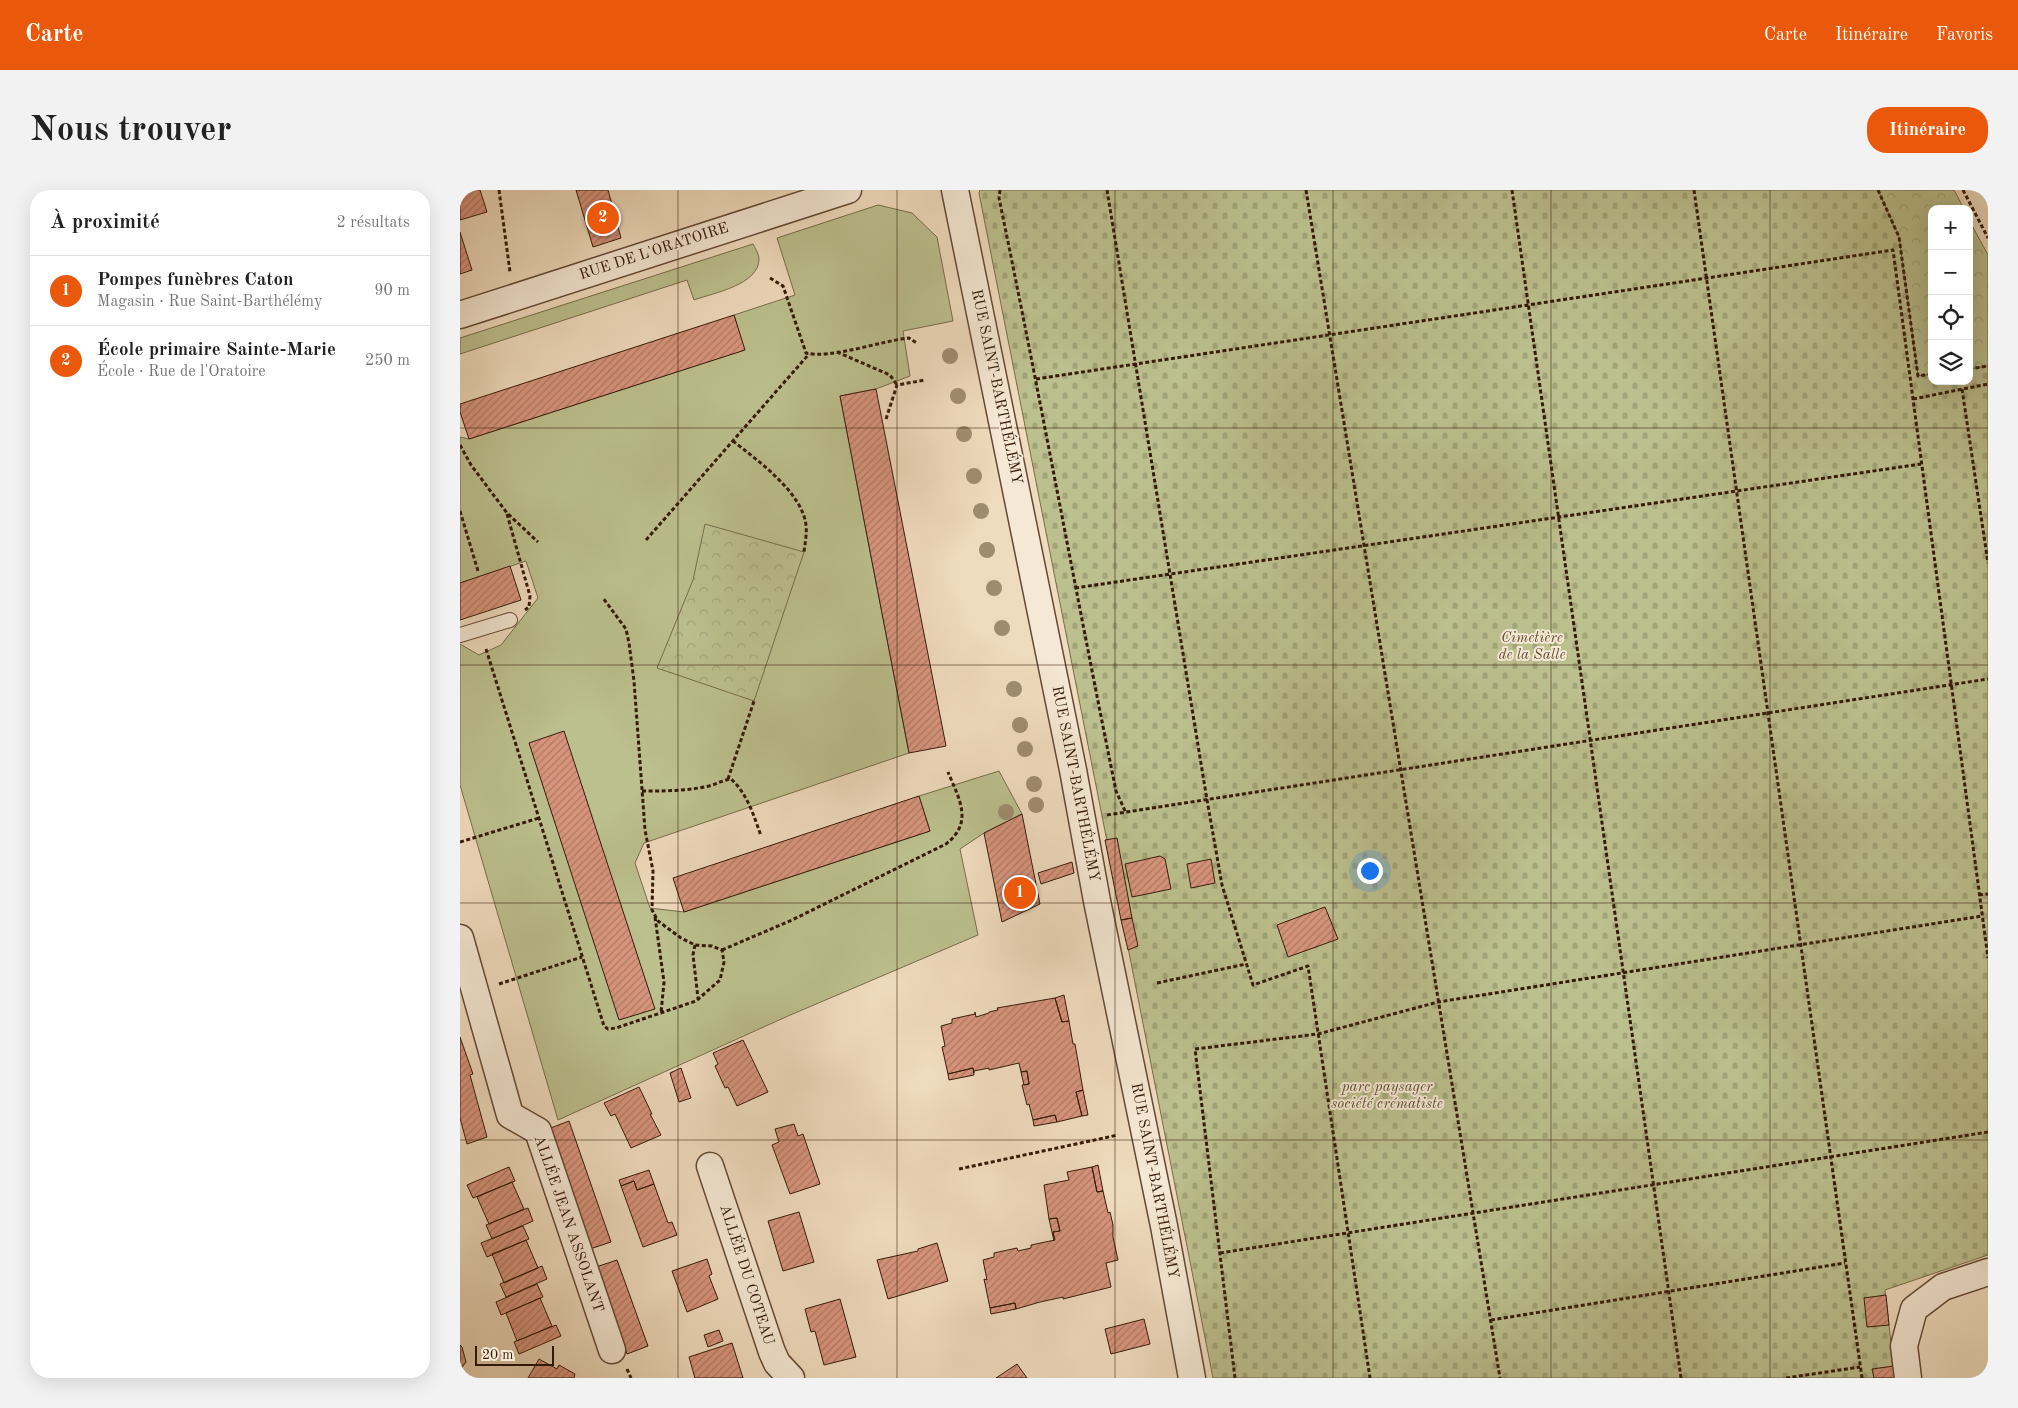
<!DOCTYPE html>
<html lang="fr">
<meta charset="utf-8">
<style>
body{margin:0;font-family:"Old Standard TT",serif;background:#f2f2f2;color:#222}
.controls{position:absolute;right:15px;top:15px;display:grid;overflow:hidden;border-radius:10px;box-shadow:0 5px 20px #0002}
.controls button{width:45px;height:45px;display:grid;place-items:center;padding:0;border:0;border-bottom:1px solid #e0e0e0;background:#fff;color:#222;font:25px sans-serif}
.scale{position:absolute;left:15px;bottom:12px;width:79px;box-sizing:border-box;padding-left:5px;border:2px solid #351a08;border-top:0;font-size:14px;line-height:18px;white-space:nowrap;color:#351a08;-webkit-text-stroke:4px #f5e8d4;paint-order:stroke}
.you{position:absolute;left:909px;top:680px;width:18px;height:18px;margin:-12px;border:4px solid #fff;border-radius:50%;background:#1a73e8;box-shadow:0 0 0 8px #1a73e833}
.badge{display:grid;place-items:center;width:32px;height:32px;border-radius:50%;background:#ea580c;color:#fff;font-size:16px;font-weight:700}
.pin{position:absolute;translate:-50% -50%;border:2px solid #fff;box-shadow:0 1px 5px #0006}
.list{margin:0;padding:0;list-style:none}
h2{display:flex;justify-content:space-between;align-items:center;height:65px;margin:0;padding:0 20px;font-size:21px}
h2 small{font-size:16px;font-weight:400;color:#767676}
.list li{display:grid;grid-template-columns:32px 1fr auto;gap:15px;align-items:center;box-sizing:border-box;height:70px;padding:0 20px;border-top:1px solid #e0e0e0}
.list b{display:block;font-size:19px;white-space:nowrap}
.list p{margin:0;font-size:16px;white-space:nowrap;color:#767676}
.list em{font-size:16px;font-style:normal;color:#767676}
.icon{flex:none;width:28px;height:28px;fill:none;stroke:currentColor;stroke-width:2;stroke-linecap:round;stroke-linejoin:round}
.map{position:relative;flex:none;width:1528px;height:1188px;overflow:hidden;border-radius:20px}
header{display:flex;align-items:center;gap:30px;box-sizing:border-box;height:70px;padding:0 25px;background:#ea580c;color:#fff}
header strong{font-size:24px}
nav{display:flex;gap:28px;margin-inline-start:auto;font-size:18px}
.intro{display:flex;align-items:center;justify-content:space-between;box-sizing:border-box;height:120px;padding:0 30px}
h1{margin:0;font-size:35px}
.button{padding:12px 22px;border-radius:20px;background:#ea580c;color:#fff;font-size:18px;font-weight:700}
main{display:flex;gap:30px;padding:0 30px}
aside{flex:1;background:#fff;border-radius:20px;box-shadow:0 5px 20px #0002}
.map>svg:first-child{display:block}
.green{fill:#bcbf8e;stroke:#786c4b}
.forest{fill:url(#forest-crowns);stroke:#786c4b}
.cemetery{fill:url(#cemetery-stones);stroke:#786c4b}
.building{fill:url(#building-hatch);stroke:#351a08}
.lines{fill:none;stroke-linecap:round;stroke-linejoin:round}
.lane-casing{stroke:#644a35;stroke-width:16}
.street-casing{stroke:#644a35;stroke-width:29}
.path{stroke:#351a08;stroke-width:3;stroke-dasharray:4 2.5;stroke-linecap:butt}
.lane{stroke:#f5e8d4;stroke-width:14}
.street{stroke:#f5e8d4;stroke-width:26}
.tree{fill:#9f8c6f}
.grid{fill:none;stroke:#351a08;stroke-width:1;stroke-opacity:0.55}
.labels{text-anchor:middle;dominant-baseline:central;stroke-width:4;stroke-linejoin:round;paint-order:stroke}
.street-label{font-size:15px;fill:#351a08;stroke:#f5e8d4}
.park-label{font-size:15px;font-style:italic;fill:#5e4c30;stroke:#f5e8d4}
</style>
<header>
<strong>Carte</strong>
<nav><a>Carte</a><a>Itinéraire</a><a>Favoris</a></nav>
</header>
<div class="intro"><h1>Nous trouver</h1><a class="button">Itinéraire</a></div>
<main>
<aside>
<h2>À proximité<small>2 résultats</small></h2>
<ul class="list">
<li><span class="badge">1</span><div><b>Pompes funèbres Caton</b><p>Magasin · Rue Saint-Barthélémy</p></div><em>90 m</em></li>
<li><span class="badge">2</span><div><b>École primaire Sainte-Marie</b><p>École · Rue de l'Oratoire</p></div><em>250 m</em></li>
</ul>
</aside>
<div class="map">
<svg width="1528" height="1188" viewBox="0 0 1528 1188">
<defs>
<pattern id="forest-crowns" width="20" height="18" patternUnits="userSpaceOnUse" patternTransform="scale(1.25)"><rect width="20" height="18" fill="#bcbf8e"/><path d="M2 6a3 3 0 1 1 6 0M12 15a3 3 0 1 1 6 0" fill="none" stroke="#a2a479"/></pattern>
<pattern id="cemetery-stones" width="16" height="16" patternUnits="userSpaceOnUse" patternTransform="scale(1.25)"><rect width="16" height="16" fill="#bcbf8e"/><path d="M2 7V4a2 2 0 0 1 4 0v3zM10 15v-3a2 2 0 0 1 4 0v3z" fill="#a2a479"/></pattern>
<pattern id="building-hatch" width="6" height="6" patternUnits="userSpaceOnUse" patternTransform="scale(1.25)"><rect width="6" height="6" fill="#d8957e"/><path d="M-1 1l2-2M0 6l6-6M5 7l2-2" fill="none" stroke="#b07965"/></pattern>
</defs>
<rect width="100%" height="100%" fill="#efdbbd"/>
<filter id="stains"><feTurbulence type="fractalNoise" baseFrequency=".004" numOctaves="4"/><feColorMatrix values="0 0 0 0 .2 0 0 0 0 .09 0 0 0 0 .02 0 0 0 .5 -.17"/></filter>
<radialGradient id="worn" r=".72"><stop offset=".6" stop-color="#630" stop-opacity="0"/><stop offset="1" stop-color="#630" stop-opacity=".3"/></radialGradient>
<path class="green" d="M418,15L452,23L477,47L493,131L443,141L450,186L416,199L380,206L449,563L184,653L175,673L190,718L224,722L470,641L459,606L539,581L562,624L524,643L500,659L518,745L328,826L98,930L0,595V454L19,465L41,455L78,408L66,371L0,393V247L9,249L284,160L274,125L335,105L317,48Z
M293,54C295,58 299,64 299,69C299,95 253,103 234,110L227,90L0,164V148Z"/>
<path class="forest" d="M1418,0H1494L1504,19H1472V184L1458,186L1439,47Z
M1509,30L1528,65V176L1509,179Z
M245,334L344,362L294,511L197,478L233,390Z"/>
<path class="cemetery" d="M520,0H1418L1439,47L1458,186L1472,184V191H1509V179L1528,176V1065L1425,1100L1435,1188H753L519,3Z"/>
<path class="building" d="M0,0H20L27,22L0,30Z
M116,0H148L161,48L133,57Z
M0,42L12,80L0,84Z
M274,125L285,160L9,249L0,222V214Z
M416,199L486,556L449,563L380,206Z
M50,376L61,410L0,430V393Z
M104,541L195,819L159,830L69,553Z
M459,606L470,641L224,722L213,688Z
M562,624L580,714L542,732L524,643Z
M657,648L672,728L661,730L645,650Z
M700,666L705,669L711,699L672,707L665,674Z
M751,669L755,693L731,698L727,674Z
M612,672L614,683L581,694L578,683Z
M865,717L878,749L828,767L817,735Z
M672,728L678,756L668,760L661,730Z
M604,805L609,831L602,832L595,808Z
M595,808L602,832L609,831L613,854H615L623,900L616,902L622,926L597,932L595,925L573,930L569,914L567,915L562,895L569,894L567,881L561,882L559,873L529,880V878L514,881V883L513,878L488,884L482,857L485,856L481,836L492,833V829L515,824V822L516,827L529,823V822L538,820L537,818Z
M0,847L13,884L10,885L27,947L7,954L0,928Z
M283,850L308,902L277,916L268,897L265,898L255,876L258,874L253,863Z
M221,878L231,908L219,912L210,883Z
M513,878L514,885L489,890L488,884Z
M567,881L569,894L564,895L561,882Z
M179,897L192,924H190L201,945L171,958L155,924L151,926L144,913Z
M623,900L628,925L622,926L616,902Z
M595,925L597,932L574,936L573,930Z
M109,931L151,1052L130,1059L88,939Z
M334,934L338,946L343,944L360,994L330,1004L312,955L319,952L315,939Z
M638,975L643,1001L637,1002L632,977Z
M49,977L55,991L13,1008L7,995Z
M632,977L637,1002L643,1001L648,1023L650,1022L653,1035V1047L658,1070L646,1073L651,1097L603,1109V1107L580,1112L556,1119L555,1113L530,1118L524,1089L527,1090L523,1070L534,1067V1063L557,1058L558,1061L571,1058V1055L595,1050L593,1042L600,1041L597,1028L589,1029L584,995L609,990L607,982Z
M189,980L194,994L177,1000L174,991L161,996L159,990Z
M174,991L177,1000L194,994L208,1033L212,1032L217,1045L183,1057L161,996Z
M52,992L64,1019L29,1034L17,1007Z
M68,1018L73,1031L32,1049L26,1035Z
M339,1022L354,1072L323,1081L308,1031Z
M597,1028L600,1041L593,1042L594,1051L589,1029Z
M63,1036L69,1049L27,1067L21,1053Z
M66,1050L78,1078L44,1093L32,1064Z
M477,1053L488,1091L428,1109L417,1070L458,1061V1059Z
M247,1069L252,1084L249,1086L258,1109L227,1122L212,1081Z
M157,1070L188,1156L167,1164L136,1077Z
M82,1076L87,1089L46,1107L40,1094Z
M77,1094L83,1107L41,1125L36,1112Z
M1426,1105L1429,1135L1407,1137L1404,1108Z
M80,1108L92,1136L57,1151L46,1123Z
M380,1109L396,1167L364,1175L355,1141L351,1142L345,1119Z
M555,1113L556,1119L531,1124L530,1118Z
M684,1129L690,1154L651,1164L645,1139Z
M96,1135L101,1146L59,1164L54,1152Z
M259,1140L263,1151L248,1157L244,1145Z
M272,1153L283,1188H235L229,1167Z
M0,1155L2,1157L6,1172L0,1180Z
M79,1169L97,1179L99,1175L115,1184L114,1188H68Z
M557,1174L567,1188H536Z
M1434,1176L1435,1188H1414L1412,1179Z"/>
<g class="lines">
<defs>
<path id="lane" d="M0,445L50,430"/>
<path id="street" d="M495,0L613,580L637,711L704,1036L732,1188
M0,125L388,0
M0,748L50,925L78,941L152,1160
M250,976L312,1162L317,1173L331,1188
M1448,1188L1444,1156L1454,1119L1483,1097L1528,1082"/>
</defs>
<use href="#lane" class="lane-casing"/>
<use href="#street" class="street-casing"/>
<path class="path" d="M39,0L50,82
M540,0L539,8C580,206 616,404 656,601L666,623
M647,0L747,610L762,695L793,795L848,776L910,1188
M846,0L1040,1188
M1052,0L1221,1188
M1234,0L1402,1188
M1418,0L1439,47L1458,186L1472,184
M1503,0L1528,48
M310,88L323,96L346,163C372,169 420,151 449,148L458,154
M377,162L430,185L437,195
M1509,179L1528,176
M576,189L1433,60L1528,768
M1502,199L1528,373
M1453,209L1528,194
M426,229L437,195L465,190
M273,251C297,270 342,302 346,335C347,344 345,353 344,362
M0,255L11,275L47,323L78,352
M0,321L18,381
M47,324L70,406L69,417L65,420
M186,350L349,164
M615,398L1461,274
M26,459L144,836L148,839L156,838L236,811L260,790L264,772L262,760L252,756L235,755L221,748L198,731L192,720L193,681L185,640L174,491L169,453L166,439L143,408
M268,589L294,511
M182,601C205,601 227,601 249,596C257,594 263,590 271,589C287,603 294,626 301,646
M647,625L1528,489
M0,652L79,628
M1519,705L1528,704
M195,727L204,792L201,823
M235,755L233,765L238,808
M262,760L332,730L486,654C514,632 499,609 488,582
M697,793L786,774
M39,794L122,767
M499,979L658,945
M760,1063L1528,942
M1031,1130L1385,1073
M167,1179L171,1188
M775,1188L735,859L858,844L978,812L1522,726
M1326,1188L1400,1177"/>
<use href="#lane" class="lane"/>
<use href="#street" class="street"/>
</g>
<g class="tree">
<circle cx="490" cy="166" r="8"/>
<circle cx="498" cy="206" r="8"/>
<circle cx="504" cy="244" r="8"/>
<circle cx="514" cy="286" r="8"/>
<circle cx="521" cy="321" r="8"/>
<circle cx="527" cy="360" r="8"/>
<circle cx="534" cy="398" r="8"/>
<circle cx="542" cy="438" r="8"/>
<circle cx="554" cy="499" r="8"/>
<circle cx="560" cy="535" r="8"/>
<circle cx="565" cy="559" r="8"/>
<circle cx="574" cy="594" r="8"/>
<circle cx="576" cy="615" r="8"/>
<circle cx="546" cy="622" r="8"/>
</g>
<path class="grid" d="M218,0V1188M437,0V1188M655,0V1188M873,0V1188M1091,0V1188M1310,0V1188M0,238H1528M0,475H1528M0,713H1528M0,950H1528"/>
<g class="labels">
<g class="street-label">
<text transform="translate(194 62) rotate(-18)">RUE DE L'ORATOIRE</text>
<text transform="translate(536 197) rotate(78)">RUE SAINT-BARTHÉLÉMY</text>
<text transform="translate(615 594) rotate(79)">RUE SAINT-BARTHÉLÉMY</text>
<text transform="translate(694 991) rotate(79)">RUE SAINT-BARTHÉLÉMY</text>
<text transform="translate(108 1034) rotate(71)">ALLÉE JEAN ASSOLANT</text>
<text transform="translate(286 1085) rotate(72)">ALLÉE DU COTEAU</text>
</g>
<g class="park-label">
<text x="1072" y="448">Cimetière<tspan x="1072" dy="17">de la Salle</tspan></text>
<text x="927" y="897">parc paysager<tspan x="927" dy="17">société crématiste</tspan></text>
</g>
</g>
<rect width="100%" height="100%" filter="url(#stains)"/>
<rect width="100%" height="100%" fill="url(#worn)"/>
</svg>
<div class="controls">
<button>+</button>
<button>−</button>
<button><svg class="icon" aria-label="locate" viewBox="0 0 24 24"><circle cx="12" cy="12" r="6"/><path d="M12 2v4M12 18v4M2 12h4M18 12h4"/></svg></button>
<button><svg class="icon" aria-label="layers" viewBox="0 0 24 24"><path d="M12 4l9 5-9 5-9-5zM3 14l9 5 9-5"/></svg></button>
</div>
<div class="scale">20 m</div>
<div class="you"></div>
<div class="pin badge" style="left:560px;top:703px">1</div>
<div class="pin badge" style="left:143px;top:28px">2</div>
</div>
</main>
